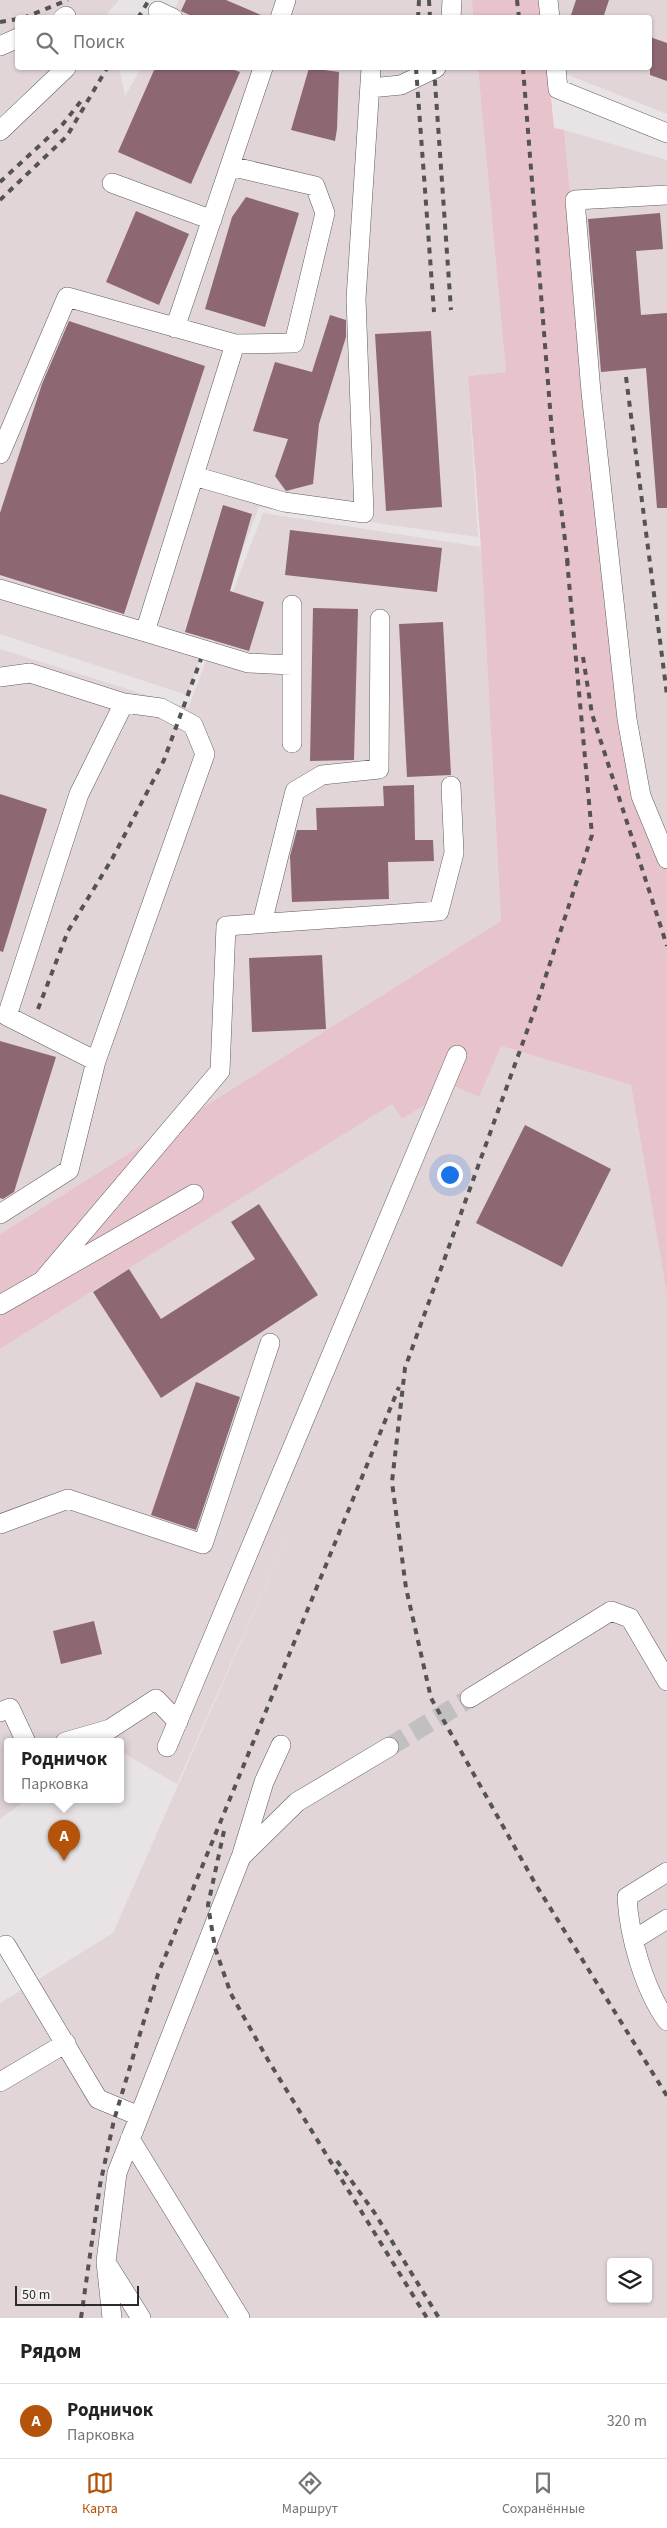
<!DOCTYPE html>
<html lang="ru">
<meta charset="utf-8">
<style>
body{margin:0;font-family:"Source Sans 3",sans-serif;background:#f6f6f6;color:#222}
.controls{position:absolute;right:15px;bottom:15px;display:grid;overflow:hidden;border-radius:5px;box-shadow:0 1px 4px #0004}
.controls button{width:45px;height:45px;display:grid;place-items:center;padding:0;border:0;border-bottom:1px solid #e0e0e0;background:#fff;color:#222;font:25px sans-serif}
.scale{position:absolute;left:15px;bottom:12px;width:124px;box-sizing:border-box;padding-left:5px;border:2px solid #2c2b2b;border-top:0;font-size:14px;line-height:18px;white-space:nowrap;color:#2c2b2b;-webkit-text-stroke:4px #f5f2f2;paint-order:stroke}
.you{position:absolute;left:449px;top:1174px;width:18px;height:18px;margin:-12px;border:4px solid #fff;border-radius:50%;background:#1a73e8;box-shadow:0 0 0 8px #1a73e833}
.badge{display:grid;place-items:center;width:32px;height:32px;border-radius:50%;background:#b45309;color:#fff;font-size:16px;font-weight:700}
.pin{position:absolute;translate:-50% -41px;filter:drop-shadow(0 1px 2px #0008)}
.pin::after{content:'';position:absolute;top:26px;width:18px;height:15px;background:inherit;clip-path:polygon(0 0,100% 0,50% 100%)}
.popup{position:absolute;left:4px;top:1738px;width:120px;height:65px;box-sizing:border-box;display:grid;place-content:center;border-radius:5px;background:#fff;filter:drop-shadow(0 1px 4px #0005);font-size:16px;white-space:nowrap;color:#767676}
.popup b{font-size:19px;color:#222}
.popup::after{content:'';position:absolute;left:50%;top:100%;margin-left:-10px;border:10px solid transparent;border-top-color:#fff}
.list{margin:0;padding:0;list-style:none}
h2{display:flex;justify-content:space-between;align-items:center;height:65px;margin:0;padding:0 20px;font-size:21px}
h2 small{font-size:16px;font-weight:400;color:#767676}
.list li{display:grid;grid-template-columns:32px 1fr auto;gap:15px;align-items:center;box-sizing:border-box;height:75px;padding:0 20px;border-top:1px solid #e0e0e0}
.list b{display:block;font-size:19px;white-space:nowrap}
.list p{margin:0;font-size:16px;white-space:nowrap;color:#767676}
.list em{font-size:16px;font-style:normal;color:#767676}
.icon{flex:none;width:28px;height:28px;fill:none;stroke:currentColor;stroke-width:2;stroke-linecap:round;stroke-linejoin:round}
.map{position:relative;flex:none;width:667px;height:2318px;overflow:hidden}
.search{position:absolute;background:#fff;box-shadow:0 1px 4px #0004;left:15px;right:15px;top:15px;height:55px;display:flex;align-items:center;gap:12px;box-sizing:border-box;padding:0 18px;border-radius:5px;color:#767676;font-size:19px}
.sheet{height:140px;background:#fff}
nav{display:flex;justify-content:space-around;align-items:center;box-sizing:border-box;height:70px;border-top:1px solid #e0e0e0;background:#fff;font-size:14px;color:#767676}
nav a{display:grid;justify-items:center;gap:2px}
nav .on{color:#b45309}
.map>svg:first-child{display:block}
.built{fill:#e1d5d7;fill-rule:evenodd}
.green{fill:#e7c3cc}
.building{fill:#8d6872}
.lines{fill:none;stroke-linecap:round;stroke-linejoin:round}
.minor-tunnel{stroke:#c2bfc0;stroke-width:19;stroke-dasharray:19 9;stroke-linecap:butt}
.minor-casing{stroke:#5f5c5d;stroke-width:20}
.minor{stroke:#fff;stroke-width:19}
.rail{stroke:#555353;stroke-width:4;stroke-dasharray:6 6;stroke-linecap:butt}
</style>
<div class="map">
<svg width="667" height="2318" viewBox="0 0 667 2318">
<rect width="100%" height="100%" fill="#e8e4e5"/>
<path class="built" d="M0,0H119L108,13V17L18,18V68H119L125,96L141,68H478L506,372L468,376L478,537L259,507L187,695L0,634Z
M179,0H472L473,17L170,18Z
M556,0H667V114L563,73L562,68H650V18L557,17Z
M564,130L667,160V866L624,757Z
M263,513L481,547L501,921L0,1234V649L188,708Z
M501,1046L631,1085L667,1294V2318H0V2003L113,1933L304,1499L177,1784L120,1751V1742H8V1800H26L0,1819V1349L393,1103L402,1119L455,1085ZM611,2262H648V2299H611Z"/>
<path class="green" d="M472,0H541L543,17H473Z
M478,68H548L554,128L564,130L624,757L667,866V1294L631,1085L501,1046L479,1097L455,1086L402,1119L392,1104L0,1349V1234L501,921L481,547L468,376L506,372Z"/>
<path class="building" d="M186,0H226L268,18H196L181,11Z
M576,0H609L603,18H570Z
M650,37L667,43V81L650,75Z
M155,68H229L240,72L191,184L118,152Z
M309,68L339,72L337,129L335,141L291,130Z
M246,197L299,213L265,327L205,309L232,217Z
M136,211L189,234L159,305L106,282Z
M660,213L663,249L636,251L641,315L667,313V508H657L646,368L601,372L588,219Z
M330,315L346,320V337L319,424L313,484L286,491L275,476L288,439L253,431L275,362L312,372Z
M69,321L205,366L124,614L0,575V513L42,384Z
M431,331L442,507L386,511L375,334Z
M223,505L252,514L230,591L264,602L249,651L185,632Z
M290,530L442,548L437,592L285,575Z
M313,608L358,609L354,760L310,761Z
M443,622L451,775L407,777L399,624Z
M414,785L415,840H433L434,861L388,862L389,899L292,902L290,856L297,830H317L316,808L384,806L383,786Z
M0,794L47,809L3,952L0,951Z
M322,955L326,1029L252,1032L249,958Z
M0,1041L56,1057L14,1192L3,1199L0,1198Z
M525,1125L611,1169L562,1267L476,1223Z
M259,1204L318,1295L161,1398L93,1292L129,1269L161,1319L255,1259L231,1222Z
M196,1382L240,1397L196,1530L151,1515Z
M94,1621L102,1654L61,1664L53,1631Z"/>
<g class="lines">
<path class="minor-tunnel" d="M389,1747L470,1698"/>
<defs>
<path id="minor" d="M548,0L550,18
M158,11L173,18
M63,18L66,16
M280,18L286,0
M451,18L452,0
M0,46L18,38
M556,68L558,89L667,133
M370,88L401,85L436,68
M0,131L66,68
M230,166L315,186L325,213L294,343L235,344
M112,183L212,220
M667,195L575,200L591,392L627,719L641,796L667,859
M175,328L263,68
M0,454L67,297L235,344L145,632L0,589
M194,476L284,502L364,513L356,299L371,68
M292,605V743
M145,632L248,663L292,665
M0,677L30,673L124,703
M262,923L295,791L322,775L379,769L380,619
M0,1214L69,1170L96,1061L205,754L193,725L161,708L124,703L79,794L7,1016L96,1061
M42,1281L220,1071L226,926L439,911L454,853L451,786
M0,1305L194,1194
M0,1524L68,1499L203,1544L270,1343
M470,1698L611,1611L630,1618L667,1681
M0,1712L10,1708L26,1742
M65,1742L110,1729L156,1699L178,1722
M167,1747L457,1055
M242,1854L264,1782L281,1745
M667,1872L627,1897C629,1936 644,1989 667,2021
M635,1939L667,1919
M6,1945L98,2099L139,2116
M0,2082L66,2043
M130,2139L240,2318
M109,2267L141,2318
M112,2318L106,2262L117,2173L241,1857L297,1802L389,1747"/>
</defs>
<use href="#minor" class="minor-casing"/>
<use href="#minor" class="minor"/>
<path class="rail" d="M429,0L430,18
M517,0L519,18
M23,18L68,0
M138,18L149,0
M418,18L419,0
M0,22L18,19
M416,68L434,312
M434,68L451,310
M523,68L552,433L568,565
M0,182L63,124L81,101
M0,200L67,136L107,68
M626,377L667,695
M567,560L592,835L535,1009L405,1368L392,1482L406,1588L431,1698L536,1885L667,2096
M583,657L592,714L667,946
M38,1009L68,931L112,859L164,760L201,659
M224,1831L208,1905L215,1948L231,1994L268,2060L427,2318
M337,2161L374,2212L439,2318
M81,2318L100,2185L114,2120L158,1974L399,1387"/>
</g>
</svg>
<div class="controls">
<button><svg class="icon" aria-label="layers" viewBox="0 0 24 24"><path d="M12 4l9 5-9 5-9-5zM3 14l9 5 9-5"/></svg></button>
</div>
<div class="scale">50 m</div>
<div class="you"></div>
<div class="pin badge" style="left:64px;top:1861px">A</div>
<div class="popup"><b>Родничок</b>Парковка</div>
<div class="search"><svg class="icon" aria-label="search" viewBox="0 0 24 24"><circle cx="10" cy="10" r="6"/><path d="M15 15l6 6"/></svg>Поиск</div>
</div>
<section class="sheet">
<h2>Рядом<small></small></h2>
<ul class="list">
<li><span class="badge">A</span><div><b>Родничок</b><p>Парковка</p></div><em>320 m</em></li>
</ul>
</section>
<nav>
<a class="on"><svg class="icon" aria-label="map" viewBox="0 0 24 24"><path d="M3 6l6-2 6 2 6-2v14l-6 2-6-2-6 2zM9 4v14M15 6v14"/></svg>Карта</a>
<a><svg class="icon" aria-label="directions" viewBox="0 0 24 24"><path d="M12 3l9 9-9 9-9-9zM9 14v-3h6M13 9l2 2-2 2"/></svg>Маршрут</a>
<a><svg class="icon" aria-label="saved" viewBox="0 0 24 24"><path d="M7 4h10v16l-5-4-5 4z"/></svg>Сохранённые</a>
</nav>
